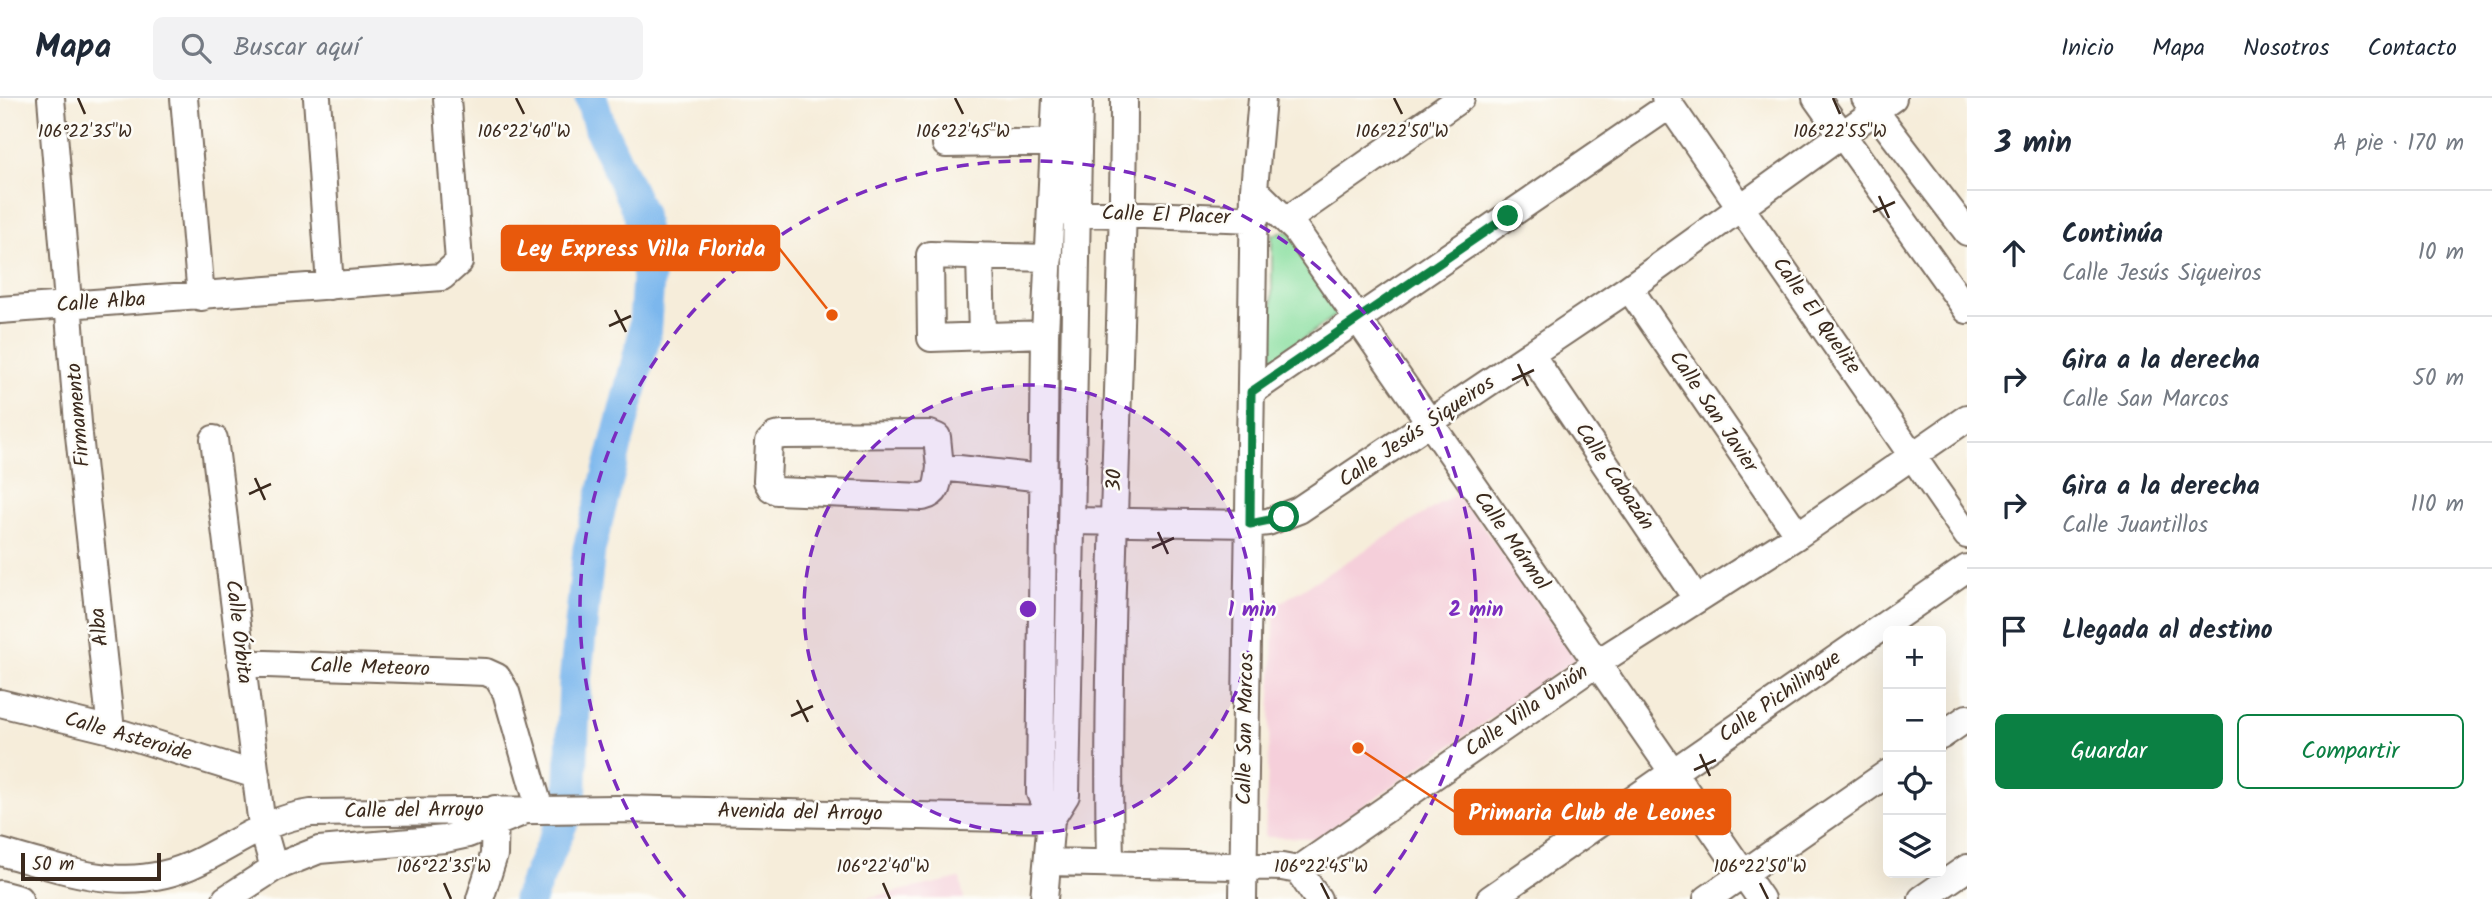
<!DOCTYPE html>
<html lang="es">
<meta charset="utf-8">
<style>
body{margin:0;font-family:Kalam,sans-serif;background:#f2f2f3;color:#1f2937}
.controls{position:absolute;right:21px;bottom:21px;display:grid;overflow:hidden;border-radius:10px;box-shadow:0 7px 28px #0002}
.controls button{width:63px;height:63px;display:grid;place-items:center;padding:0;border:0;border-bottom:2px solid #e0e1e3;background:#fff;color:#1f2937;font:35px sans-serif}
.scale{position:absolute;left:21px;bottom:18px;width:140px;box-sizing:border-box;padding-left:7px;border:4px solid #3b2a1e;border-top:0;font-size:19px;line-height:24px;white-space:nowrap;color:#3b2a1e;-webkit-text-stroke:5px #fdfcf7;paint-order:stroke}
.stop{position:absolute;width:21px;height:21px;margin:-16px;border:5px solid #0b8043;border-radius:50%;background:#fff}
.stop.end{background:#0b8043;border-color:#fff;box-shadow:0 2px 7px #0008}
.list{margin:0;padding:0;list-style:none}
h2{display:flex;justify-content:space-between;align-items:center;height:91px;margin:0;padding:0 28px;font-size:30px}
h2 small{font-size:23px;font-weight:400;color:#747a83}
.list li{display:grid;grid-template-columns:46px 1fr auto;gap:21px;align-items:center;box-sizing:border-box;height:126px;padding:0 28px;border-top:2px solid #e0e1e3}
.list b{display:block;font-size:26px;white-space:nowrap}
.list p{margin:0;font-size:23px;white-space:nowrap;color:#747a83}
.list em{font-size:23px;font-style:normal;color:#747a83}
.actions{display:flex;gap:14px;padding:21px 28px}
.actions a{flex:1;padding:16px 0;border:2px solid #0b8043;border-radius:10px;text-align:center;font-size:24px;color:#0b8043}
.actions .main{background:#0b8043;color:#fff}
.icon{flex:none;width:38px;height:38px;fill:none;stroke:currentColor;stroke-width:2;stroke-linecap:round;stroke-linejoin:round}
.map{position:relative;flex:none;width:1967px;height:801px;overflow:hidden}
header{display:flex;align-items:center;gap:42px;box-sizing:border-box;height:98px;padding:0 35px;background:#fff;border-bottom:2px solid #e0e1e3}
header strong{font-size:33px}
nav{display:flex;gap:38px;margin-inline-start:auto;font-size:24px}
.search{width:490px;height:63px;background:#f2f2f3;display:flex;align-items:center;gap:18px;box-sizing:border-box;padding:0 24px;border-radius:10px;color:#747a83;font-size:26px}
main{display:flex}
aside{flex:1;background:#fff}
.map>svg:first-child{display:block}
.built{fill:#f5cfda}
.green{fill:#8bdfa1;stroke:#638460;stroke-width:2}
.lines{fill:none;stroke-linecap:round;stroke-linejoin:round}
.river{stroke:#7bb7ed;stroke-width:33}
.minor-casing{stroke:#7c6e60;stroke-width:30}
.minor{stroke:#fff;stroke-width:26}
.route{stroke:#0b8043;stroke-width:9}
.ticks{fill:none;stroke:#3b2a1e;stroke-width:2.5}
.ring{fill:none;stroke:#7b2cbf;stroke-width:3.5;stroke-dasharray:12 9}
.labels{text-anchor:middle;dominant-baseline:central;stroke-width:5;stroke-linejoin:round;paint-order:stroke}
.street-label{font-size:21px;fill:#3b2a1e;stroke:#fdfcf7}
.ticks-label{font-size:18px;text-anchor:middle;fill:#3b2a1e;stroke:#fdfcf7;stroke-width:5;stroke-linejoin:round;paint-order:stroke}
.centre{fill:#7b2cbf;stroke:#fdfcf7;stroke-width:3.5}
.ring-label{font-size:21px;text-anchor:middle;font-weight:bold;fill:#7b2cbf;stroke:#fdfcf7;stroke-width:5;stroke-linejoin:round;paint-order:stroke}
.leader{fill:none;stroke:#e8590c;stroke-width:2.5}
.callout-dot{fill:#e8590c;stroke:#fdfcf7;stroke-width:2.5}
.callout{fill:#e8590c;stroke:#e8590c;stroke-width:2.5}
.callout-label{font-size:23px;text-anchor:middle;font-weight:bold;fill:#fff}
</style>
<header>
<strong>Mapa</strong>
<div class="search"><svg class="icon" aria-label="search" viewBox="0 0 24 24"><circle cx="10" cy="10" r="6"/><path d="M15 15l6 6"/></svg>Buscar aquí</div>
<nav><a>Inicio</a><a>Mapa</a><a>Nosotros</a><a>Contacto</a></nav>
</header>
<main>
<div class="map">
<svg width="1967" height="801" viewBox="0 0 1967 801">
<rect width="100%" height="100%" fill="#fdfcf7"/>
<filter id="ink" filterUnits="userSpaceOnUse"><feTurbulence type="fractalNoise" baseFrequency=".0143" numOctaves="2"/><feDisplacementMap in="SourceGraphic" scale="14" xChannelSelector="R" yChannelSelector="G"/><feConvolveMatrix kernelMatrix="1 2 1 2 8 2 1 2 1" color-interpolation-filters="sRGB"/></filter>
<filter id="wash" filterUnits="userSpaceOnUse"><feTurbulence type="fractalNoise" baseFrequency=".00686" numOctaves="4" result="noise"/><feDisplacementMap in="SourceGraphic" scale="28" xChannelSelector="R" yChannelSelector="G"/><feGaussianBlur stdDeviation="1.57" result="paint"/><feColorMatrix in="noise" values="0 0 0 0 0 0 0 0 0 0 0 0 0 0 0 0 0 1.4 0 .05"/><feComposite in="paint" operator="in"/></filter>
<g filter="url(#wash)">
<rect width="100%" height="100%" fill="#f6edda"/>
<path class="built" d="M1459,394L1577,561L1317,740L1265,739L1275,508Z
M960,780L964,801H862Z"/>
<path class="green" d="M1288,133L1342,213L1272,263V137Z"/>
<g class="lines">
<path class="river" d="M529,801L570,705L575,584L589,451L644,239L648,181L640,116L600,30L591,0"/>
</g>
</g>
<g filter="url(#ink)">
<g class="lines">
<defs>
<path id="minor" d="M51,0L79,337L111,632
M184,0L201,199
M317,0L330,188
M1665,0L1967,437
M1816,0L1967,212
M1865,0L1967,134
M946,46L1074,44
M1254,91L1296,132L1761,801
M1060,114L1255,121
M1287,122L1461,0
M980,158L982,238
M1629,190L1798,437
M0,212L442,179L459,164L447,0
M1045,236L931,240L930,157L1049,160
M1532,258L1696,500
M1251,294L1670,7
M214,341L262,728L274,770
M940,369L937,339L930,336L783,337L775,338L769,344L767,383L771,390L777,393L923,399C939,395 938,384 940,369L1043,380
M1072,423L1250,426L1268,424L1299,412L1629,190L1893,0
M241,565L486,574L497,579L506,594L540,712
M0,605L111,632L256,677
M1941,638L1967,620
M1051,721L1066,697L1079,0
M0,754C69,773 129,798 198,764C237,745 267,721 311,715L617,711L1051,721
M1048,764L1282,769L1298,772L1597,565L1798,437L1967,320
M1110,765C1105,510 1124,255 1124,0
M1298,772L1318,801
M0,796L19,801
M226,801L274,770L319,752L445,741L468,736L518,716
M480,801L494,757L495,711
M1044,801L1051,721L1040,695L1045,236L1056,0
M1243,801L1254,91L1262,0
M1490,801L1967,470
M1707,801L1888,675
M1922,801L1967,770"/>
</defs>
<use href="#minor" class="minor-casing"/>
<use href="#minor" class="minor"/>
</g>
</g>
<g class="lines" filter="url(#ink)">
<path class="route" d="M1284,419L1250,426L1251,294L1508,118"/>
</g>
<path class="ticks" d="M78,0L85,16M516,0L524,16M955,0L963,16M1394,0L1402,16M1833,0L1840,16M1879,98L1889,120M1873,114L1895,104M615,212L626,234M609,228L631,218M1518,266L1528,288M1512,282L1534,272M255,380L265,402M249,396L271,386M1158,434L1168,456M1152,450L1174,440M797,602L808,624M791,618L813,608M1700,656L1710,678M1694,672L1716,662M444,785L451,801M883,785L890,801M1321,785L1329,801M1760,785L1768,801"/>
<circle cx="1028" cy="511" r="224" fill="#7b2cbf" fill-opacity=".12"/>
<g class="ring">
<circle cx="1028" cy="511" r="224"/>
<path d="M685 799A448 448 0 1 1 1371 799"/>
</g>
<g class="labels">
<g class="street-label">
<text transform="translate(1166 118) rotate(2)">Calle El Placer</text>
<text transform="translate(101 205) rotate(-4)">Calle Alba</text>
<text transform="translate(1816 218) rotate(55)">Calle El Quelite</text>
<text transform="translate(1713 314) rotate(56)">Calle San Javier</text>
<text transform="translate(79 317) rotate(-95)">Firmamento</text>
<text transform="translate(1417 334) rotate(-34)">Calle Jesús Siqueiros</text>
<text transform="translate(1614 379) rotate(56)">Calle Cabazán</text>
<text transform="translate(1115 382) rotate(-88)">30</text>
<text transform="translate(1511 443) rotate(55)">Calle Mármol</text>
<text transform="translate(100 529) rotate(-96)">Alba</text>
<text transform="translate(238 534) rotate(83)">Calle Órbita</text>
<text transform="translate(370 570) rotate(2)">Calle Meteoro</text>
<text transform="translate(1780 599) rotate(-35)">Calle Pichilingue</text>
<text transform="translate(1527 613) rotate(-35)">Calle Villa Unión</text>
<text transform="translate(1246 631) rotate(-89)">Calle San Marcos</text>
<text transform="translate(128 639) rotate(16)">Calle Asteroide</text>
<text transform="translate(414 713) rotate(-1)">Calle del Arroyo</text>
<text transform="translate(800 715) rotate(1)">Avenida del Arroyo</text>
</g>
</g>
<g class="ticks-label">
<text x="85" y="39">106°22'35"W</text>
<text x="524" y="39">106°22'40"W</text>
<text x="963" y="39">106°22'45"W</text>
<text x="1402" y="39">106°22'50"W</text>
<text x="1840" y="39">106°22'55"W</text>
<text x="444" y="774">106°22'35"W</text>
<text x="883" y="774">106°22'40"W</text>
<text x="1321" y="774">106°22'45"W</text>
<text x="1760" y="774">106°22'50"W</text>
</g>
<circle cx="1028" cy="511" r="10" class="centre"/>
<g class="ring-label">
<text x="1252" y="518">1 min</text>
<text x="1476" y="518">2 min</text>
</g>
<path class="leader" d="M832 217L779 150M1358 650L1455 714"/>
<g class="callout-dot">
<circle cx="832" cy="217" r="7"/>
<circle cx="1358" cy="650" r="7"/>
</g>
<g class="callout">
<rect x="502" y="128" width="277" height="44" rx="7"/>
<rect x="1455" y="692" width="275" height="44" rx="7"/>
</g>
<g class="callout-label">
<text x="641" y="158">Ley Express Villa Florida</text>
<text x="1592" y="722">Primaria Club de Leones</text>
</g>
</svg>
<div class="controls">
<button>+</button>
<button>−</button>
<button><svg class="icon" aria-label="locate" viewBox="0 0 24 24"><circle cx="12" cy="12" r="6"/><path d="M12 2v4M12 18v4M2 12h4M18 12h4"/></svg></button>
<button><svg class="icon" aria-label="layers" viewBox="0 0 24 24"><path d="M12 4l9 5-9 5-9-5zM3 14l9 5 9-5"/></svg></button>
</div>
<div class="scale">50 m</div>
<div class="stop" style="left:1284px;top:419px"></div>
<div class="stop end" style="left:1508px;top:118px"></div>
</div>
<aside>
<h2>3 min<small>A pie · 170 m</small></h2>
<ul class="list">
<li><svg class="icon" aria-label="ahead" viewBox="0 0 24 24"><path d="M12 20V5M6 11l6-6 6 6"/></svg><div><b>Continúa</b><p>Calle Jesús Siqueiros</p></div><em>10 m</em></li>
<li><svg class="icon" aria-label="right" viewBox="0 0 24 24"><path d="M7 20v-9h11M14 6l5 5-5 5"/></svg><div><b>Gira a la derecha</b><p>Calle San Marcos</p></div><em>50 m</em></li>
<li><svg class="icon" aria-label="right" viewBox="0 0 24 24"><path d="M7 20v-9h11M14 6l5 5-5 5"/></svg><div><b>Gira a la derecha</b><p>Calle Juantillos</p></div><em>110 m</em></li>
<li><svg class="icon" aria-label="arrive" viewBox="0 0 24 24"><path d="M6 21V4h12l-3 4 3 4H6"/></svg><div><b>Llegada al destino</b></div></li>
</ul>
<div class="actions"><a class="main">Guardar</a><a>Compartir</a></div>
</aside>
</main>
